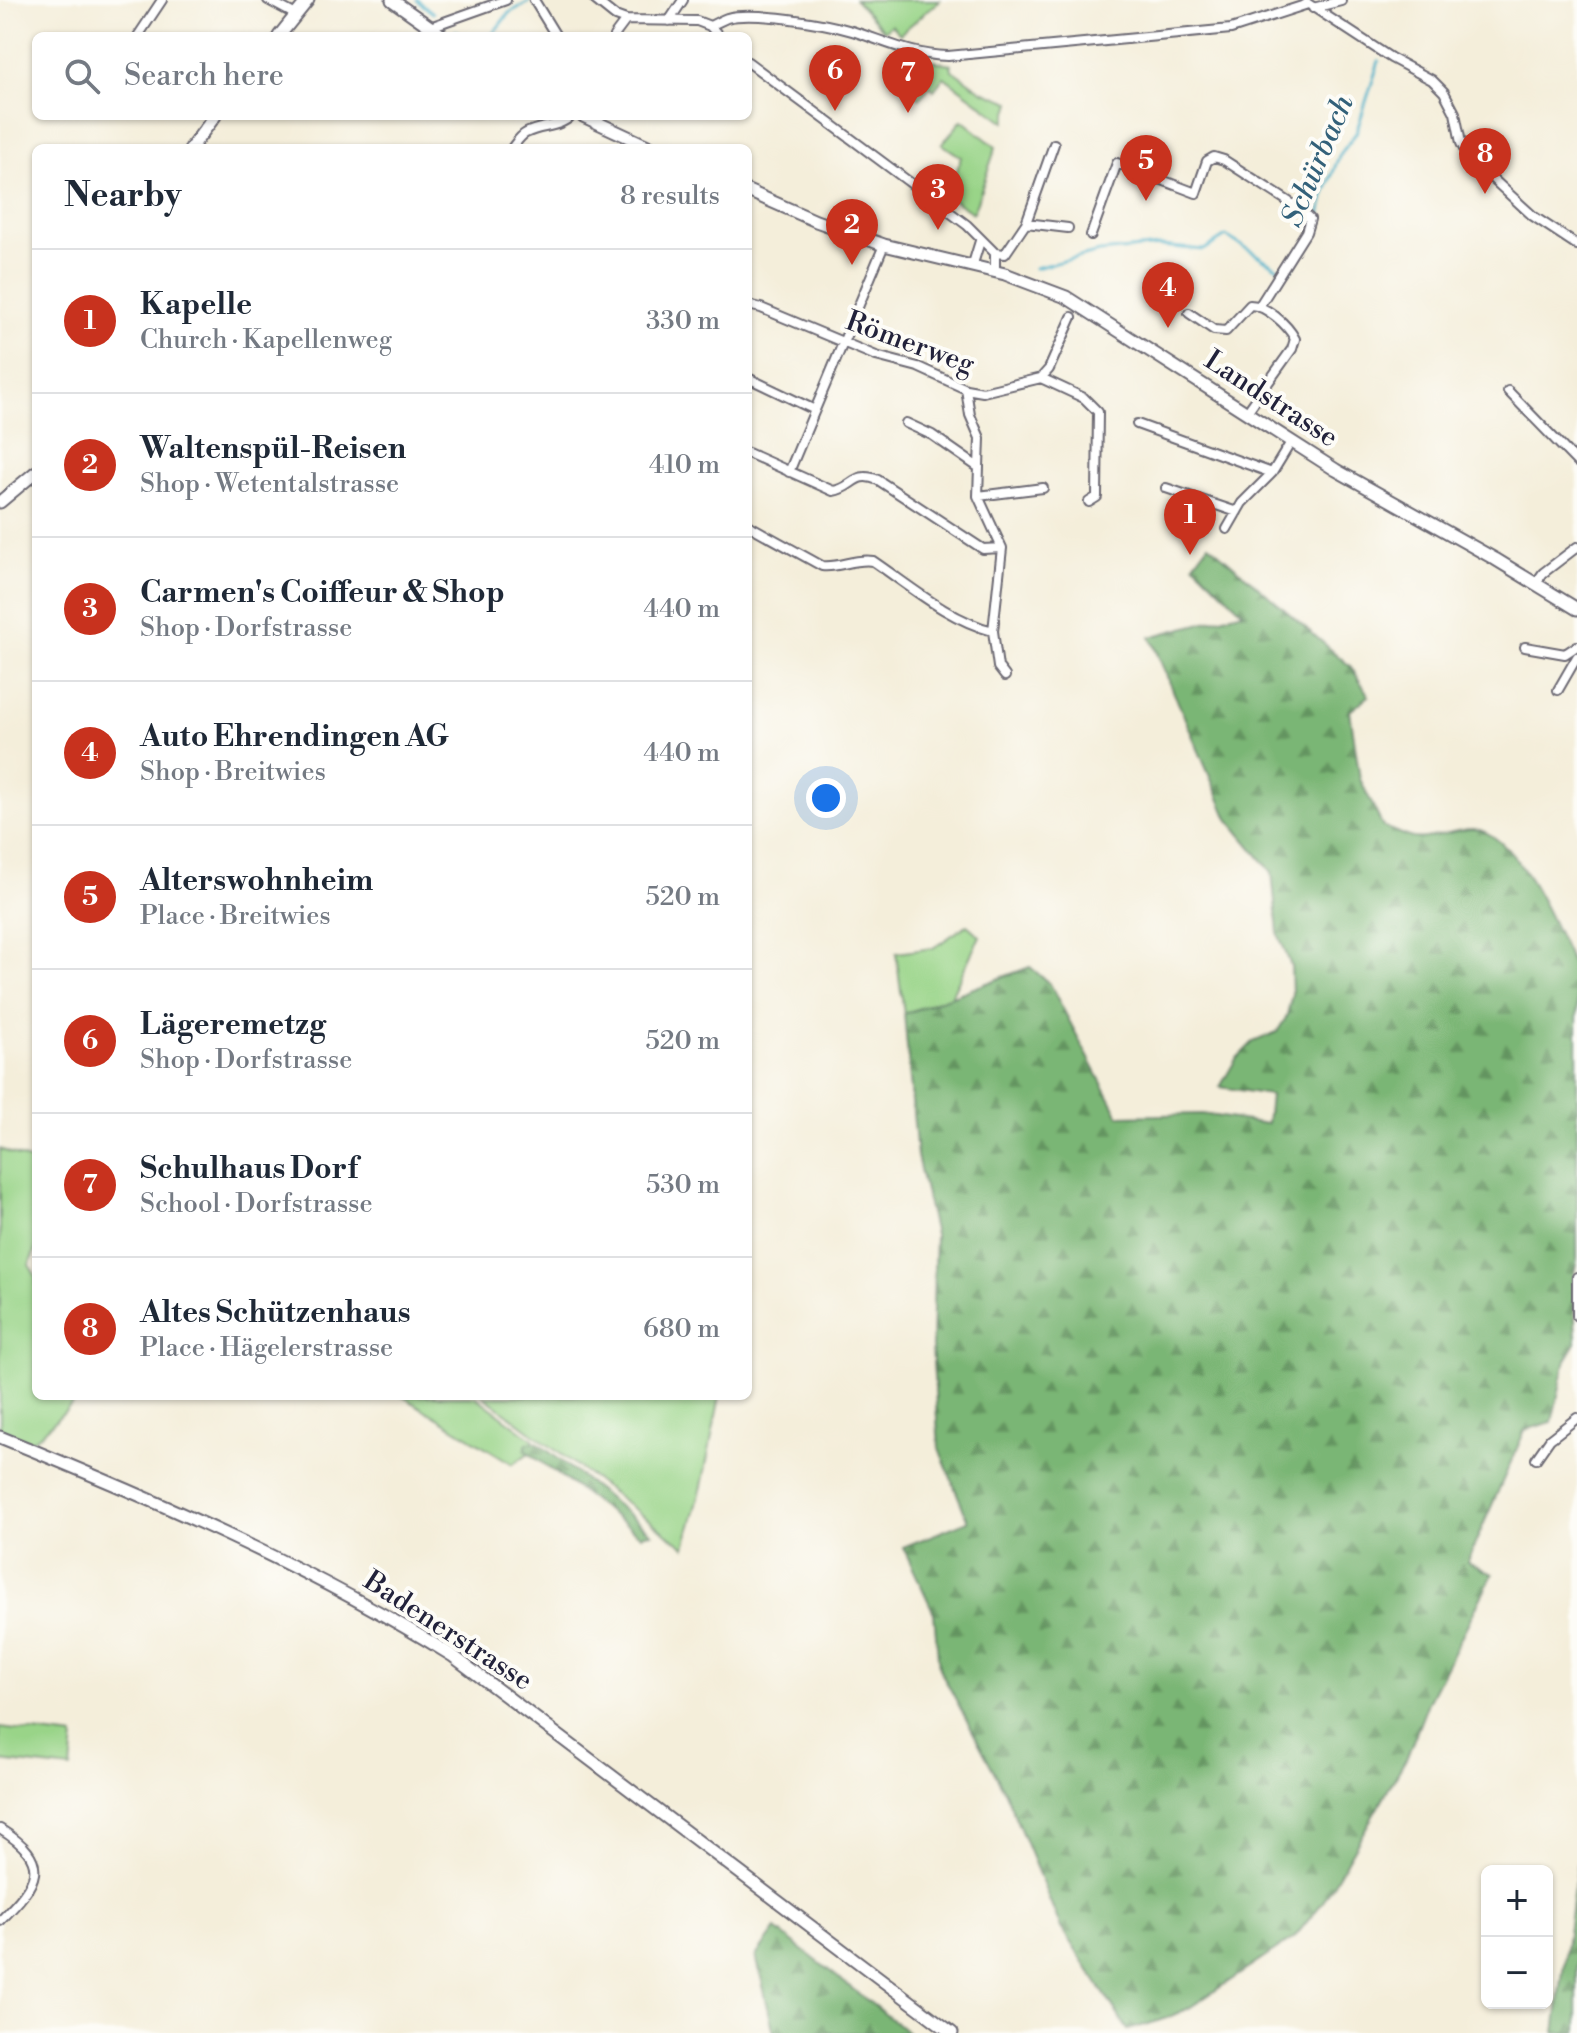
<!DOCTYPE html>
<meta charset="utf-8">
<style>
body{margin:0;font-family:"Libre Bodoni",serif;background:#f6f6f7;color:#1f2937}
.controls{position:absolute;right:24px;bottom:24px;display:grid;overflow:hidden;border-radius:12px;box-shadow:0 2px 6px #0004}
.controls button{width:72px;height:72px;display:grid;place-items:center;padding:0;border:0;border-bottom:2px solid #e0e1e3;background:#fff;color:#1f2937;font:40px sans-serif}
.you{position:absolute;left:826px;top:798px;width:28px;height:28px;margin:-20px;border:6px solid #fff;border-radius:50%;background:#1a73e8;box-shadow:0 0 0 12px #1a73e833}
.badge{display:grid;place-items:center;width:52px;height:52px;border-radius:50%;background:#c8321e;color:#fff;font-size:26px;font-weight:700}
.pin{position:absolute;translate:-50% -66px;filter:drop-shadow(0 2px 4px #0008)}
.pin::after{content:'';position:absolute;top:42px;width:28px;height:24px;background:inherit;clip-path:polygon(0 0,100% 0,50% 100%)}
.list{margin:0;padding:0;list-style:none}
h2{display:flex;justify-content:space-between;align-items:center;height:104px;margin:0;padding:0 32px;font-size:34px}
h2 small{font-size:26px;font-weight:400;color:#747a83}
.list li{display:grid;grid-template-columns:52px 1fr auto;gap:24px;align-items:center;box-sizing:border-box;height:144px;padding:0 32px;border-top:2px solid #e0e1e3}
.list b{display:block;font-size:30px;white-space:nowrap}
.list p{margin:0;font-size:26px;white-space:nowrap;color:#747a83}
.list em{font-size:26px;font-style:normal;color:#747a83}
.icon{flex:none;width:44px;height:44px;fill:none;stroke:currentColor;stroke-width:2;stroke-linecap:round;stroke-linejoin:round}
.map{position:relative;flex:none;width:1577px;height:2033px;overflow:hidden}
.search{position:absolute;background:#fff;box-shadow:0 2px 6px #0004;left:32px;top:32px;width:720px;height:88px;display:flex;align-items:center;gap:20px;box-sizing:border-box;padding:0 28px;border-radius:12px;color:#747a83;font-size:30px}
.panel{position:absolute;background:#fff;box-shadow:0 2px 6px #0004;left:32px;top:144px;width:720px;height:1256px;border-radius:12px}
.map>svg:first-child{display:block}
.green{fill:#99d488;stroke:#5e7b62;stroke-width:2}
.forest{fill:url(#forest-firs);stroke:#4e6c58;stroke-width:2}
.lines{fill:none;stroke-linecap:round;stroke-linejoin:round}
.stream{stroke:#48afc7;stroke-width:3}
.street-casing{stroke:#6c6973;stroke-width:12}
.secondary-casing{stroke:#6c6973;stroke-width:15}
.street{stroke:#fff;stroke-width:8}
.secondary{stroke:#fff;stroke-width:11}
.labels{text-anchor:middle;dominant-baseline:central;stroke-width:8;stroke-linejoin:round;paint-order:stroke}
.street-label{font-size:28px;fill:#22223b;stroke:#fdfcf7}
.water-label{font-size:30px;font-style:italic;fill:#33617a;stroke:#fdfcf7}
</style>
<div class="map">
<svg width="1577" height="2033" viewBox="0 0 1577 2033">
<defs>
<pattern id="forest-firs" width="22" height="20" patternUnits="userSpaceOnUse" patternTransform="scale(2)"><rect width="22" height="20" fill="#7ab674"/><path d="M5 1l3.5 6h-7zM16 11l3.5 6h-7z" fill="#649460"/></pattern>
</defs>
<rect width="100%" height="100%" fill="#fdfcf7"/>
<filter id="ink" filterUnits="userSpaceOnUse"><feTurbulence type="fractalNoise" baseFrequency=".0125" numOctaves="2"/><feDisplacementMap in="SourceGraphic" scale="16" xChannelSelector="R" yChannelSelector="G"/><feConvolveMatrix kernelMatrix="1 2 1 2 8 2 1 2 1" color-interpolation-filters="sRGB"/></filter>
<filter id="wash" filterUnits="userSpaceOnUse"><feTurbulence type="fractalNoise" baseFrequency=".006" numOctaves="4" result="noise"/><feDisplacementMap in="SourceGraphic" scale="32" xChannelSelector="R" yChannelSelector="G"/><feGaussianBlur stdDeviation="1.8" result="paint"/><feColorMatrix in="noise" values="0 0 0 0 0 0 0 0 0 0 0 0 0 0 0 0 0 1.4 0 .05"/><feComposite in="paint" operator="in"/></filter>
<g filter="url(#wash)">
<rect width="100%" height="100%" fill="#f4eeda"/>
<path class="green" d="M855,0H940L900,34L891,25L884,31Z
M905,57L951,64L952,70L982,91L1011,102L1005,122L944,77L934,90L930,86L920,98L903,85Z
M962,120L996,147L973,213L949,197L961,157L942,144Z
M967,925L980,936L951,996L904,1014L896,953L933,948Z
M0,1149L36,1163V1248L29,1265L36,1276V1396H81L40,1435L27,1443L0,1432Z
M402,1396H475L534,1440L530,1452L513,1464Z
M483,1396H720L702,1486L685,1547Z
M0,1728L74,1737L71,1769L0,1761Z"/>
<path class="forest" d="M1209,544L1351,667L1369,696L1350,711L1360,779L1383,827C1393,830 1403,836 1413,838C1432,841 1454,828 1474,829C1519,833 1560,938 1577,976V1259L1573,1278L1576,1343L1566,1360L1552,1422L1525,1430L1467,1562L1493,1574L1429,1700L1407,1757L1323,1902L1294,1938L1189,2008L1162,2020L1128,2030L1061,1928L1005,1792L939,1668L934,1613L903,1547L968,1521L939,1448L932,1347L935,1235L917,1156L904,1014L1030,967L1050,984L1119,1116L1202,1114L1267,1124L1270,1095L1220,1087L1236,1059L1253,1042L1277,1032L1287,1016L1292,994L1291,966L1278,933L1272,872L1228,819L1150,637L1243,612L1194,564Z
M537,1442L652,1533L640,1535L525,1450L527,1443Z
M1577,1863V2033H1555Z
M776,1929L909,2033H774L756,1956Z"/>
<g class="lines">
<path class="stream" d="M417,0L433,13
M541,1L542,0
M456,31L462,36
M491,36L509,13L529,2
M1035,268L1100,252L1160,246L1204,250L1226,236L1278,268
M1285,272L1290,271L1317,228L1324,197L1339,156L1356,133L1379,61"/>
</g>
</g>
<g filter="url(#ink)">
<g class="lines">
<defs>
<path id="street" d="M268,0L296,15
M534,0L556,36
M595,0L615,16L626,20L697,21L710,26L719,36
M1307,3L1391,58L1432,80L1444,92L1455,113L1461,143L1467,155L1533,216L1577,245
M1313,8L1341,1
M669,21L683,0
M710,26C716,23 722,20 727,18C753,11 825,23 852,31C887,42 911,55 948,56L1231,29L1308,4
M430,27L506,0
M138,36L162,0
M614,36L626,20
M748,62L967,225L995,253V272
M512,148C516,143 520,136 526,133C541,125 559,128 571,116
M1026,223L1068,228
M1091,235L1117,163L1196,193L1207,161L1214,157L1224,160L1297,207L1310,219L1306,232L1260,305
M995,253L1005,254L1026,223L1054,144
M972,267L980,241
M748,305L761,308L876,356L918,367L966,389L983,392L1041,378L1049,369L1072,317
M1189,313L1214,330L1226,331L1250,305C1266,305 1288,325 1295,339L1292,349L1247,412
M748,378L815,410
M1041,378L1084,398L1098,412L1097,497L1089,502
M966,389L970,415L980,438L978,496L1002,548L993,631L998,667L1005,676
M1508,391L1577,462
M906,423L932,435L978,467
M1137,424L1272,473
M748,453L833,491C854,488 854,470 878,480L983,549L1002,548
M789,472L884,245
M1166,488L1237,512
M978,496L1043,488
M748,525L822,566C840,568 854,558 873,561C910,586 949,620 993,631
M1227,529L1242,503L1272,473L1291,442
M1536,583L1543,573L1577,547
M1525,647L1565,654L1577,646
M1558,690L1577,657
M1577,1277V1316
M1536,1459L1550,1439L1577,1418
M0,1829C53,1862 38,1883 0,1921"/>
<path id="secondary" d="M392,0L443,36
M279,36L308,0
M583,116L652,148
M191,148L215,116
M748,191L816,221L884,245L1005,274L1066,297L1336,470L1495,559L1577,609
M0,502L36,472
M0,1437C156,1500 310,1567 453,1656L952,2033"/>
</defs>
<use href="#street" class="street-casing"/>
<use href="#secondary" class="secondary-casing"/>
<use href="#street" class="street"/>
<use href="#secondary" class="secondary"/>
</g>
</g>
<g class="labels">
<g class="street-label">
<text transform="translate(910 343) rotate(20)">Römerweg</text>
<text transform="translate(1271 399) rotate(33)">Landstrasse</text>
<text transform="translate(448 1631) rotate(33)">Badenerstrasse</text>
</g>
<g class="water-label">
<text transform="translate(1318 161) rotate(-67)">Schürbach</text>
</g>
</g>
</svg>
<div class="controls">
<button>+</button>
<button>−</button>
</div>
<div class="you"></div>
<div class="pin badge" style="left:1190px;top:555px">1</div>
<div class="pin badge" style="left:852px;top:265px">2</div>
<div class="pin badge" style="left:938px;top:230px">3</div>
<div class="pin badge" style="left:1168px;top:328px">4</div>
<div class="pin badge" style="left:1146px;top:201px">5</div>
<div class="pin badge" style="left:835px;top:111px">6</div>
<div class="pin badge" style="left:908px;top:113px">7</div>
<div class="pin badge" style="left:1485px;top:194px">8</div>
<div class="search"><svg class="icon" aria-label="search" viewBox="0 0 24 24"><circle cx="10" cy="10" r="6"/><path d="M15 15l6 6"/></svg>Search here</div>
<section class="panel">
<h2>Nearby<small>8 results</small></h2>
<ul class="list">
<li><span class="badge">1</span><div><b>Kapelle</b><p>Church · Kapellenweg</p></div><em>330 m</em></li>
<li><span class="badge">2</span><div><b>Waltenspül-Reisen</b><p>Shop · Wetentalstrasse</p></div><em>410 m</em></li>
<li><span class="badge">3</span><div><b>Carmen's Coiffeur &amp; Shop</b><p>Shop · Dorfstrasse</p></div><em>440 m</em></li>
<li><span class="badge">4</span><div><b>Auto Ehrendingen AG</b><p>Shop · Breitwies</p></div><em>440 m</em></li>
<li><span class="badge">5</span><div><b>Alterswohnheim</b><p>Place · Breitwies</p></div><em>520 m</em></li>
<li><span class="badge">6</span><div><b>Lägeremetzg</b><p>Shop · Dorfstrasse</p></div><em>520 m</em></li>
<li><span class="badge">7</span><div><b>Schulhaus Dorf</b><p>School · Dorfstrasse</p></div><em>530 m</em></li>
<li><span class="badge">8</span><div><b>Altes Schützenhaus</b><p>Place · Hägelerstrasse</p></div><em>680 m</em></li>
</ul>
</section>
</div>
